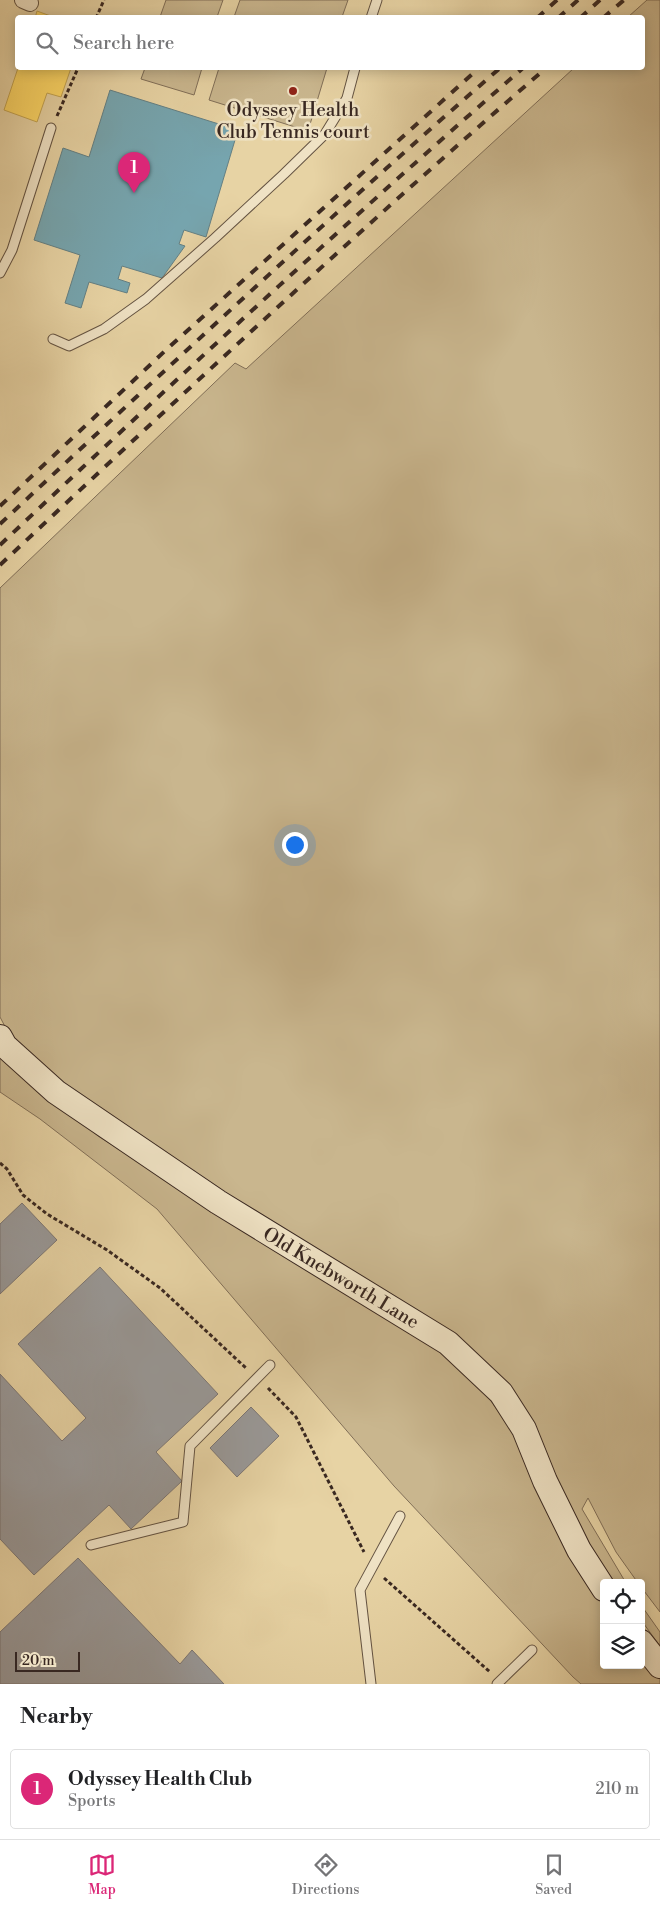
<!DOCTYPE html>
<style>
body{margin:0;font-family:"Libre Bodoni",serif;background:#f6f6f6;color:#202124}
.controls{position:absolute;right:15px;bottom:15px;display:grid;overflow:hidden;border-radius:5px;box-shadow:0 2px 12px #0003}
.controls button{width:45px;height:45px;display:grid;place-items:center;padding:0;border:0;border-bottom:1px solid #e0e0e0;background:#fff;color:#202124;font:25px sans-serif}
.scale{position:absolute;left:15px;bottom:12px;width:65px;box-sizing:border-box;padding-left:5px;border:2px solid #392821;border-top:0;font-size:14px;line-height:18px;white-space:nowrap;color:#392821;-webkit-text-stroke:4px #efe2c4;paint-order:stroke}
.you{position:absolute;left:294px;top:844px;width:18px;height:18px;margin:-12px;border:4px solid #fff;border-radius:50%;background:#1a73e8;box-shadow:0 0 0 8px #1a73e833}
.badge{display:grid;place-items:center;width:32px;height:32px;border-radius:50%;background:#db2777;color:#fff;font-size:16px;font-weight:700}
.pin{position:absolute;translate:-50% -41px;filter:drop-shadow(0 1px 2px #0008)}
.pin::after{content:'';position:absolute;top:26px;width:18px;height:15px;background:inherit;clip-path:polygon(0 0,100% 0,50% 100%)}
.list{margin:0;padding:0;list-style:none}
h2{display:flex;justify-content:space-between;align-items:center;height:65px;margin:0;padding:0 20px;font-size:21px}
h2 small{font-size:16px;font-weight:400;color:#757577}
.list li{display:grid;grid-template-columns:32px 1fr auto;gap:15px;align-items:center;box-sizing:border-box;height:80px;margin:0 10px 10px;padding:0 10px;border:1px solid #e0e0e0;border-radius:5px}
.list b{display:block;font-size:19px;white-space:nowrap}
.list p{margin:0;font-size:16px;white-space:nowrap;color:#757577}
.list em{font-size:16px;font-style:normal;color:#757577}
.icon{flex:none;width:28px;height:28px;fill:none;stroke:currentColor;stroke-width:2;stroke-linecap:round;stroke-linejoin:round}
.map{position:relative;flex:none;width:660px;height:1684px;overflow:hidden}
.search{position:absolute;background:#fff;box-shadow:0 2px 12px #0003;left:15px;right:15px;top:15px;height:55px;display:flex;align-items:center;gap:12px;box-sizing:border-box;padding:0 18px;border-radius:5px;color:#757577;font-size:19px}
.sheet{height:155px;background:#fff}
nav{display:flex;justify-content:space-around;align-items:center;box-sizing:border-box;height:70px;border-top:1px solid #e0e0e0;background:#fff;font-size:14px;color:#757577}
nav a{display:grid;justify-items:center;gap:2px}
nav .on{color:#db2777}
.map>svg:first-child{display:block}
.green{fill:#c9b68e;stroke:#816f58}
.homes{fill:#ffd966;stroke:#c4a451}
.public{fill:#76a5af;stroke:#648084}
.industry{fill:#999;stroke:#7c7775}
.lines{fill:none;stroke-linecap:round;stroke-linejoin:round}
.lane-casing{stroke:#645342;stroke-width:11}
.street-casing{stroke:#645342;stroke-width:18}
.secondary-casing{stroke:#392821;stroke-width:26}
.path{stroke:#392821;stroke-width:3;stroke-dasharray:4 2.5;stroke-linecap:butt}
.lane{stroke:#efe2c4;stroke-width:9}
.street{stroke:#efe2c4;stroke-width:16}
.secondary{stroke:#efe2c4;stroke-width:24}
.rail{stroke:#392821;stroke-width:4;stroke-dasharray:9 9;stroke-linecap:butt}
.poi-dot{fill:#8f2418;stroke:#efe2c4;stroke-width:2}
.labels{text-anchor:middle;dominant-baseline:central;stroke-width:5;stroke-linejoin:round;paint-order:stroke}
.poi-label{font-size:19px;fill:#392821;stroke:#efe2c4}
.street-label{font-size:19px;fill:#392821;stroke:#efe2c4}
</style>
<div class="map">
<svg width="660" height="1684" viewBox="0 0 660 1684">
<rect width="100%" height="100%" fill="#e7d3a4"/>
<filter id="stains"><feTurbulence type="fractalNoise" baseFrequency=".004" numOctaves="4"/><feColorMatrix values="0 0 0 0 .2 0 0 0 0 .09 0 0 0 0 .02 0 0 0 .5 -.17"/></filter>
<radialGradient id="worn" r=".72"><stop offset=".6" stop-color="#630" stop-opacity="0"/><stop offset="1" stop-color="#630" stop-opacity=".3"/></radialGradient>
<path class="green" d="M166,0H223L217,17H160Z
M240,0H348L342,17H234Z
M647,0H660V1612L641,1587V1583H638L616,1552L588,1498L582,1509L626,1583H614L603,1568L573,1515L534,1428L511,1391L56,1081L11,1038L0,1017V588L235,363L246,369L574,68H642V18L628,17Z
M145,68H202L194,95L141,79Z
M219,68H327L308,131L209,100Z
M0,1053L98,1136L440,1350L484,1391L512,1431L569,1554L604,1604V1665H641V1657L660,1678V1684H581L573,1677L394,1486L157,1209L40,1119L0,1092Z
M641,1605L660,1632V1646L641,1620Z"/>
<path class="homes" d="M37,11L56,18H35Z
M18,68H71L61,97L47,93L37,122L4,110Z"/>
<path class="public" d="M110,90L238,130L206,237L184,230L179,244L185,246L162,278L122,266L118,279L130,283L127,293L89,282L81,308L65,303L80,255L34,240L63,148L89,157Z"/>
<path class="industry" d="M22,1203L57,1240L0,1294V1224Z
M100,1267L218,1394L156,1452L182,1481L131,1529L109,1505L34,1575L0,1539V1374L62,1441L86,1418L18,1344Z
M251,1407L279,1436L237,1477L210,1448Z
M78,1558L180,1664L192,1650L224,1684H0V1632Z"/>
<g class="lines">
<defs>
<path id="lane" d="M371,18L377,0
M0,273L12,250L51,128
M53,339L69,346L104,329L146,299L215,238L284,174L325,134L347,98L355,68
M91,1545L183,1522L190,1446L270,1365
M371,1684L360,1590L400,1516
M497,1684L532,1650"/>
<path id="street" d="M23,0L30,3"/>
<path id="secondary" d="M0,1037L5,1046L56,1092L218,1202L448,1343L501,1393L524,1429L545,1481L579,1550L604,1589
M641,1642L660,1666"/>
</defs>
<use href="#lane" class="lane-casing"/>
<use href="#street" class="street-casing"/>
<use href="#secondary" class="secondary-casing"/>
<path class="path" d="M96,18L104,0
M57,116L78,68
M0,1163L7,1169L23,1195L47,1214L107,1250L160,1288L247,1369
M268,1388L296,1417L364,1552
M384,1578L490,1672"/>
<use href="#lane" class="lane"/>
<use href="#street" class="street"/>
<use href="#secondary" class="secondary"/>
<path class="rail" d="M537,18L557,0
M558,18L578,0
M580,18L600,0
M603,18L624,0
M0,506L167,349L479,68
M0,524C165,370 330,216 500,68
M0,545C172,383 345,223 523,68
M0,565C180,396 360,229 546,68"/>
</g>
<circle class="poi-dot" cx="293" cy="91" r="5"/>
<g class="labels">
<g class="poi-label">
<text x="293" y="110">Odyssey Health<tspan x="293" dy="22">Club Tennis court</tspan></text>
</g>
<g class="street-label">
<text transform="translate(341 1278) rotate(31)">Old Knebworth Lane</text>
</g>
</g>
<rect width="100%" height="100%" filter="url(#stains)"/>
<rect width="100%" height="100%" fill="url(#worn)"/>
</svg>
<div class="controls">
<button><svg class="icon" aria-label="locate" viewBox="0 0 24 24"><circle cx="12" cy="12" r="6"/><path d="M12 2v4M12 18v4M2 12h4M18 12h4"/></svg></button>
<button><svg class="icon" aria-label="layers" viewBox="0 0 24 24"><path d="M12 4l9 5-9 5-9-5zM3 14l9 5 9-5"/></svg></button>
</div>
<div class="scale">20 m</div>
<div class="you"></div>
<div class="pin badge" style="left:134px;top:193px">1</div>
<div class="search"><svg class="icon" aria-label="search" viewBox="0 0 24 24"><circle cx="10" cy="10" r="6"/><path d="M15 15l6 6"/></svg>Search here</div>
</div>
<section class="sheet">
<h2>Nearby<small></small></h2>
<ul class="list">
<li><span class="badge">1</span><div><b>Odyssey Health Club</b><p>Sports</p></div><em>210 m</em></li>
</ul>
</section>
<nav>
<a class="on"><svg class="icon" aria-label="map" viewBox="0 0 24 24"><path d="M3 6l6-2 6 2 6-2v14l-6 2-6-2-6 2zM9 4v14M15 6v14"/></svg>Map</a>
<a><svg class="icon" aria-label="directions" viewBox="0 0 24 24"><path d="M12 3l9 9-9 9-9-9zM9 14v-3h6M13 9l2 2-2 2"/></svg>Directions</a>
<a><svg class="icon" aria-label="saved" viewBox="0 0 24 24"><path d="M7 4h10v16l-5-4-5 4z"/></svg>Saved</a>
</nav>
